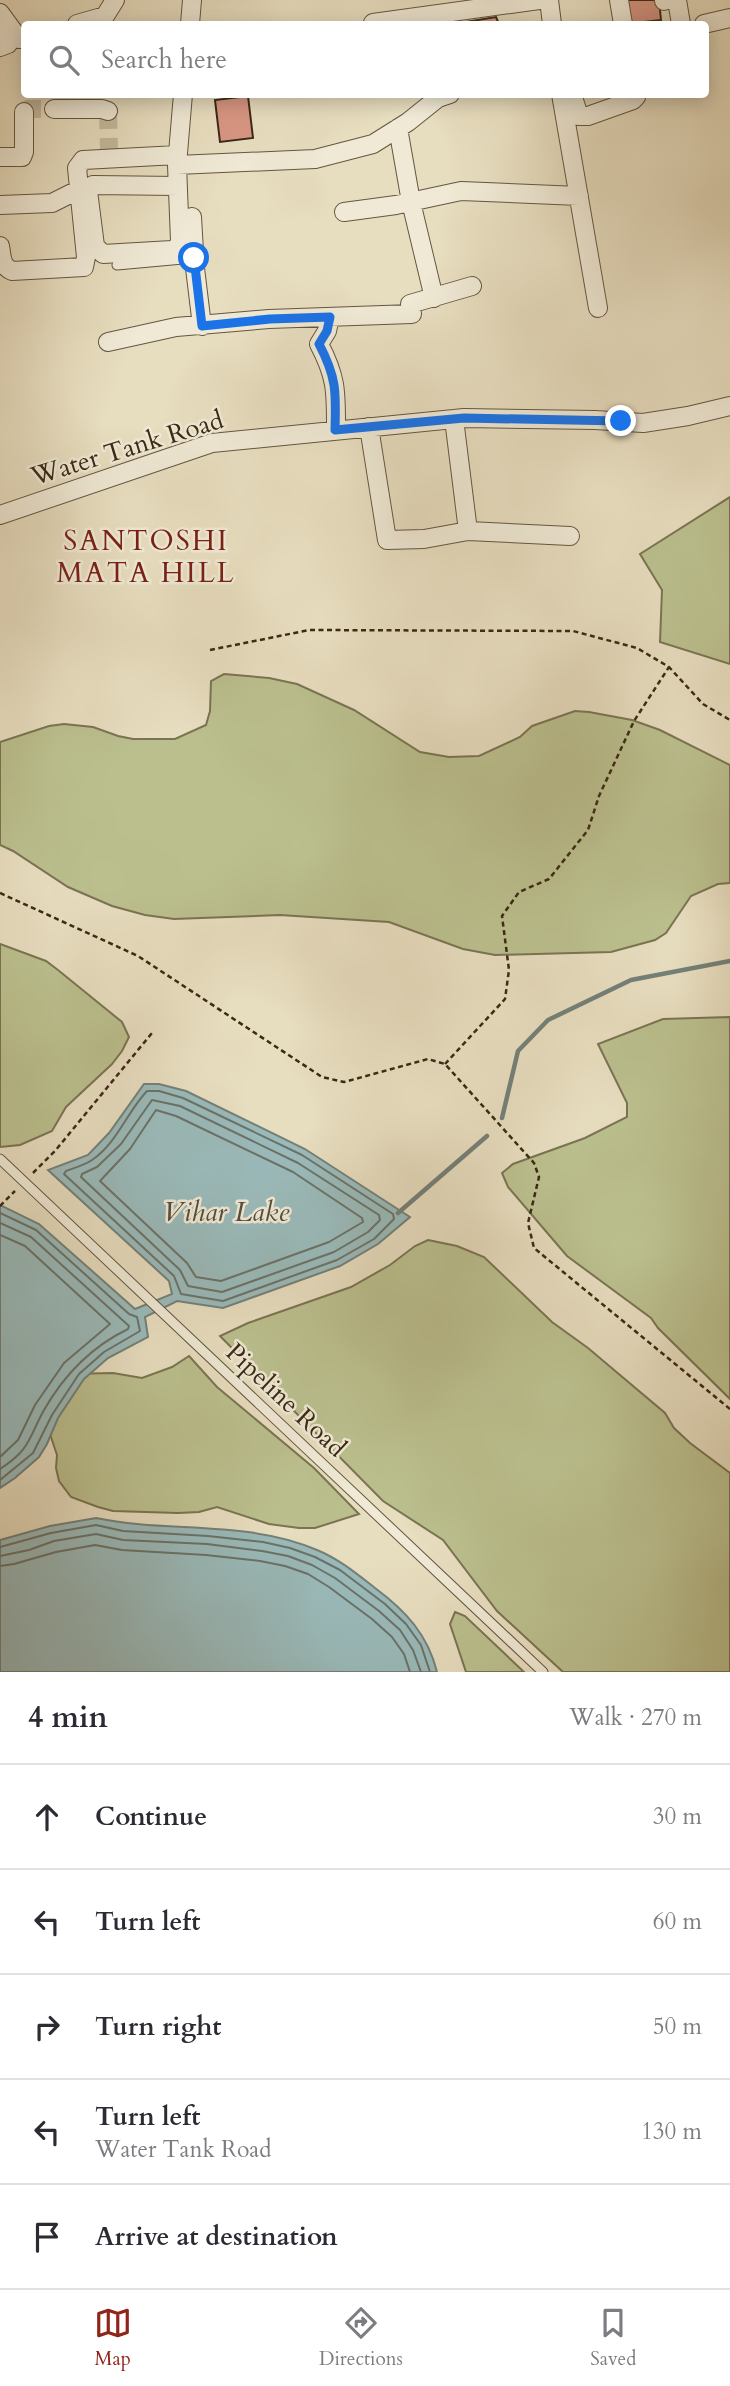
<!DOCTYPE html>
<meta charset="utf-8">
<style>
body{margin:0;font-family:Cardo,serif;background:#f7f7f7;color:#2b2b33}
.stop{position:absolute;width:21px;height:21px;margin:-16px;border:5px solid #1a73e8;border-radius:50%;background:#fff}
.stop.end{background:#1a73e8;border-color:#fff;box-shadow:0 2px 7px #0008}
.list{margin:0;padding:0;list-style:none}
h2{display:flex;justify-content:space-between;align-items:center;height:91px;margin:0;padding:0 28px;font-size:30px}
h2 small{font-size:23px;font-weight:400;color:#7c7c81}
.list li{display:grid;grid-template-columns:46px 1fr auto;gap:21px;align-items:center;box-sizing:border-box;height:105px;padding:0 28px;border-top:2px solid #e1e1e2}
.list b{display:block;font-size:26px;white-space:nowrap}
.list p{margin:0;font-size:23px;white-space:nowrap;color:#7c7c81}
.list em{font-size:23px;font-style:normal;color:#7c7c81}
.icon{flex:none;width:38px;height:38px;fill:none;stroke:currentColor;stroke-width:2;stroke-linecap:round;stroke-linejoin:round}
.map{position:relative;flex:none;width:730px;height:1672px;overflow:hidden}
.search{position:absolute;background:#fff;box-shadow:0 4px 18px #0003;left:21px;right:21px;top:21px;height:77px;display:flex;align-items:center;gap:18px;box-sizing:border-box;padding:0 24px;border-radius:7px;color:#7c7c81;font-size:26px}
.sheet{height:616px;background:#fff}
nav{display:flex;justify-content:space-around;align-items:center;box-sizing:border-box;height:98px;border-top:2px solid #e1e1e2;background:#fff;font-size:19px;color:#7c7c81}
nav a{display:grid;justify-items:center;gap:4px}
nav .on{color:#8f2418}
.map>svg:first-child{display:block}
.green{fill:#bbbf8e;stroke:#7a7452;stroke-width:2}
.water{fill:#9ababa;stroke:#748078;stroke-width:2}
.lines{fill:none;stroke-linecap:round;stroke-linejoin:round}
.shore{stroke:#6a7268;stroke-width:2}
.stream{stroke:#748078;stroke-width:4.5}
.building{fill:#d79683;stroke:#3a2915;stroke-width:2}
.minor-tunnel{stroke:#c4b99d;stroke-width:18;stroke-dasharray:18 9;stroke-linecap:butt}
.service-casing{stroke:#655640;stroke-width:11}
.minor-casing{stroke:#655640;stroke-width:20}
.path{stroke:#3a2915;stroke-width:2.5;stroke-dasharray:5 3.5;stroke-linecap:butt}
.service{stroke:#efe9d5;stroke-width:9}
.minor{stroke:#efe9d5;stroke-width:18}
.route{stroke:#1a73e8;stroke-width:9}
.labels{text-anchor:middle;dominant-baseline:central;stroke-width:5;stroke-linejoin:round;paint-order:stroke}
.street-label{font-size:26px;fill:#3a2915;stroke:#efe9d5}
.neighbourhood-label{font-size:28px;letter-spacing:2px;fill:#7a1f14;stroke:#efe9d5}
.water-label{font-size:28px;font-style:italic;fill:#524d3e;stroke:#efe9d5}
</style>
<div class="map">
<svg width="730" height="1672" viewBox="0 0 730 1672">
<rect width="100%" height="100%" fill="#e7ddbf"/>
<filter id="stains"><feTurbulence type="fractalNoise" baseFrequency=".00286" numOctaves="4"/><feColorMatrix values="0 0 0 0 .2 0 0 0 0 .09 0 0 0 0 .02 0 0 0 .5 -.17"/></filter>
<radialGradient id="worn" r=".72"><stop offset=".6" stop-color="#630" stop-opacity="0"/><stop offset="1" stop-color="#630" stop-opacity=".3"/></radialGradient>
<path class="green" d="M730,497V664L660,642L662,590L640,554Z
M224,674L269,678L297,684L354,710L420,752L449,757L479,756L520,737L532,726L575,711L589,712L632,720L660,730L730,765V883L718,884L691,896L666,933L655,940L611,952L495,955L463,949L389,922L280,915L174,919L145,915L112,906L68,887L13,851L0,845V742L49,726L64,724L93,727L118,736L133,739H175L206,725L210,711L211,681Z
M0,944L46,961L58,970L122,1022L129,1037L122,1051L112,1064L66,1107L52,1131L20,1145L0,1147Z
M730,1017V1399L658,1328L651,1318L567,1256L508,1187L502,1173L513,1164L585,1138L627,1117V1103L598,1044L663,1019Z
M428,1240L457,1246L484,1257L552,1322L588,1348L665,1413L674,1428L690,1443L730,1473V1672H563L497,1611L443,1540L383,1501L220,1336L248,1323L351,1287L390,1265L415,1246Z
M189,1356L217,1387L314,1468L359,1514L315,1528H299L269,1524L217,1507L199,1512L178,1513L113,1511L98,1507L71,1497L59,1481L56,1468L57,1455L44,1416L68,1374L113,1373L142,1378L172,1367Z
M455,1612L465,1616L524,1672H466L450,1624Z"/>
<path class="water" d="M144,1084H159L186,1091L305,1149L410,1217L378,1244L340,1266L223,1308L177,1301L145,1317L148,1337L108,1358L84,1379L58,1418L47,1444L39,1457L15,1478L0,1488V1205L39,1224L135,1309L172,1294L169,1281L48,1170L88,1155L109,1133Z
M96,1518C168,1533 248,1520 317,1550C339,1559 357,1574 375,1588C406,1611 428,1635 437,1672H0V1540L50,1526Z"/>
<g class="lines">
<path class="shore" d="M147,1091H159L183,1098L302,1155L393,1214L394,1219L374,1239L337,1260L223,1301L181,1294L174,1276L64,1174L66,1171C74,1168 85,1165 92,1160C117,1143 127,1112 147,1091Z
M152,1100L180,1106L298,1163L379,1215L380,1220L368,1232L334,1252L222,1292L188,1286L180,1270L81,1177L82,1174L97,1167L121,1144Z
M156,1110L176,1116L293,1172L362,1218L363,1222L329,1242L221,1281L196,1277L187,1263L100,1181L130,1149Z
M0,1213L36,1230L129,1314L137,1317L140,1331L104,1352L79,1374L52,1415L33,1453L0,1480
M0,1223L31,1237L129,1326L128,1329C91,1347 64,1375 44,1410C28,1439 31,1449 0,1469
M0,1235L25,1246L110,1324L64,1363L35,1405L18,1440L0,1457
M0,1547L51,1533L96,1525L123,1531L208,1536L263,1542L290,1548L315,1557L340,1570L385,1604L406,1624L421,1645L430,1672
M0,1556L29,1550L54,1541L96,1534L123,1540L207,1544L262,1551L288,1556L312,1565L335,1578L379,1611L400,1630L413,1650L421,1672
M0,1566L14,1564L56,1552L95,1545L122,1550L206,1555L260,1561L285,1566L308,1574L329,1587L372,1619L392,1637L404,1654L410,1672"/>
<path class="stream" d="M502,1118L518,1051L548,1020L631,980L730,961
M398,1213L487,1136"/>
</g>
<path class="building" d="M623,0H659L661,20L626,24Z
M496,17L499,24H453Z
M248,96L253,138L220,142L215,100Z"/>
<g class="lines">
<path class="minor-tunnel" d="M108,111L109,150
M24,112L28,109H54"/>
<defs>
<path id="service" d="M117,265L194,258
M0,1159L543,1672"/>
<path id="minor" d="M549,0L552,24
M619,0L623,24
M664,0V1
M677,0L681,24
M0,13L19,39H24
M373,23L539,0
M77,24L105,16L115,0
M190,24L192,0
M704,24L730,18
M0,47L8,44L3,22
M183,94L177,165L315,159L373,144L408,122L438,98L450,94
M561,94L598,308
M572,94L579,116H588L633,100L636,97L635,94
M54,109H102L108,111
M398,128L411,202L434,298
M0,157H22L24,152V112
M177,165L180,241L178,247L172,250L103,254L95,246L88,191L93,185L178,186
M0,205L52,203L78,190
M344,212L396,205L461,191L579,196
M192,217L195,268L202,326
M0,246C2,257 1,266 12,271L84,267L86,257L77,168L83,160L177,155
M330,317L327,331L319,344C337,378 336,393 336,430
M108,342L176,327L269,319L412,314L410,304L472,286
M454,419L468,531
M369,427L387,540L424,539L468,531L570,536
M0,515L212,443L464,418L595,420L643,423L688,416L730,406"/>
</defs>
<use href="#service" class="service-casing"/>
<use href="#minor" class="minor-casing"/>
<path class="path" d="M210,650L309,630L573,631L637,648L669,667L703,704L730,720
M0,893L138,956L322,1077L344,1082L428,1059L445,1064L534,1163L539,1177L528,1223L534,1248L730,1409
M445,1064L505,999L509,970L502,916L519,892L549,879L588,830L599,796L634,721L669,667
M33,1173L55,1151L152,1033
M0,1206L15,1191"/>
<use href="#service" class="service"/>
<use href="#minor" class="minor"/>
</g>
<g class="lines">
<path class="route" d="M194,258L202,326L270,319L330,317L327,331L319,344C337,378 336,393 335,430L464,418L621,421"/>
</g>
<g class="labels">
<g class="street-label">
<text transform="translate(127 448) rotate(-17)">Water Tank Road</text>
<text transform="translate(286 1400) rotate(43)">Pipeline Road</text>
</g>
<g class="neighbourhood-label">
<text x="146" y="541">SANTOSHI<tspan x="146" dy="32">MATA HILL</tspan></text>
</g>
<g class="water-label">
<text x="226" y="1212">Vihar Lake</text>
</g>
</g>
<rect width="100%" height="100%" filter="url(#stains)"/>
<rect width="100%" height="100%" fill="url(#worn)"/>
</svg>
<div class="stop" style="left:194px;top:258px"></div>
<div class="stop end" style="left:621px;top:421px"></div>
<div class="search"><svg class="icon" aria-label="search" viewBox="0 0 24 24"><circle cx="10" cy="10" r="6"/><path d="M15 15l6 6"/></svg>Search here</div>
</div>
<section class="sheet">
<h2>4 min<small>Walk · 270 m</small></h2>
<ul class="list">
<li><svg class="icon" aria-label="ahead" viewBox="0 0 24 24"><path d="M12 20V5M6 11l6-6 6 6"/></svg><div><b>Continue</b></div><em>30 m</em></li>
<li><svg class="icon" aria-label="left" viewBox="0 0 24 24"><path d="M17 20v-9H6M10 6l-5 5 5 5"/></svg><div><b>Turn left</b></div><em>60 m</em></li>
<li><svg class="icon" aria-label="right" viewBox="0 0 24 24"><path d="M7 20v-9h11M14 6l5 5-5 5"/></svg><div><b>Turn right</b></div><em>50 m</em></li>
<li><svg class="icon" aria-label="left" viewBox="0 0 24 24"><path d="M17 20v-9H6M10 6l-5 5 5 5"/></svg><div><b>Turn left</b><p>Water Tank Road</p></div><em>130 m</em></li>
<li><svg class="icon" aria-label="arrive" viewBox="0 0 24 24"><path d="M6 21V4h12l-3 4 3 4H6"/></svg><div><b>Arrive at destination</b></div></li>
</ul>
</section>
<nav>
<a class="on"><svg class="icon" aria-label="map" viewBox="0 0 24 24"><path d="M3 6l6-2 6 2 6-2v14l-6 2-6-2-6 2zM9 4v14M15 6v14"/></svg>Map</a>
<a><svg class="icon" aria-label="directions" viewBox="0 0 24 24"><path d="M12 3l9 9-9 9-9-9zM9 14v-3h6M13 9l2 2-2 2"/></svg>Directions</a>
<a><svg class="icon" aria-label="saved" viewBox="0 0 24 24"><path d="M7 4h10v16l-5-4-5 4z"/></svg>Saved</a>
</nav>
